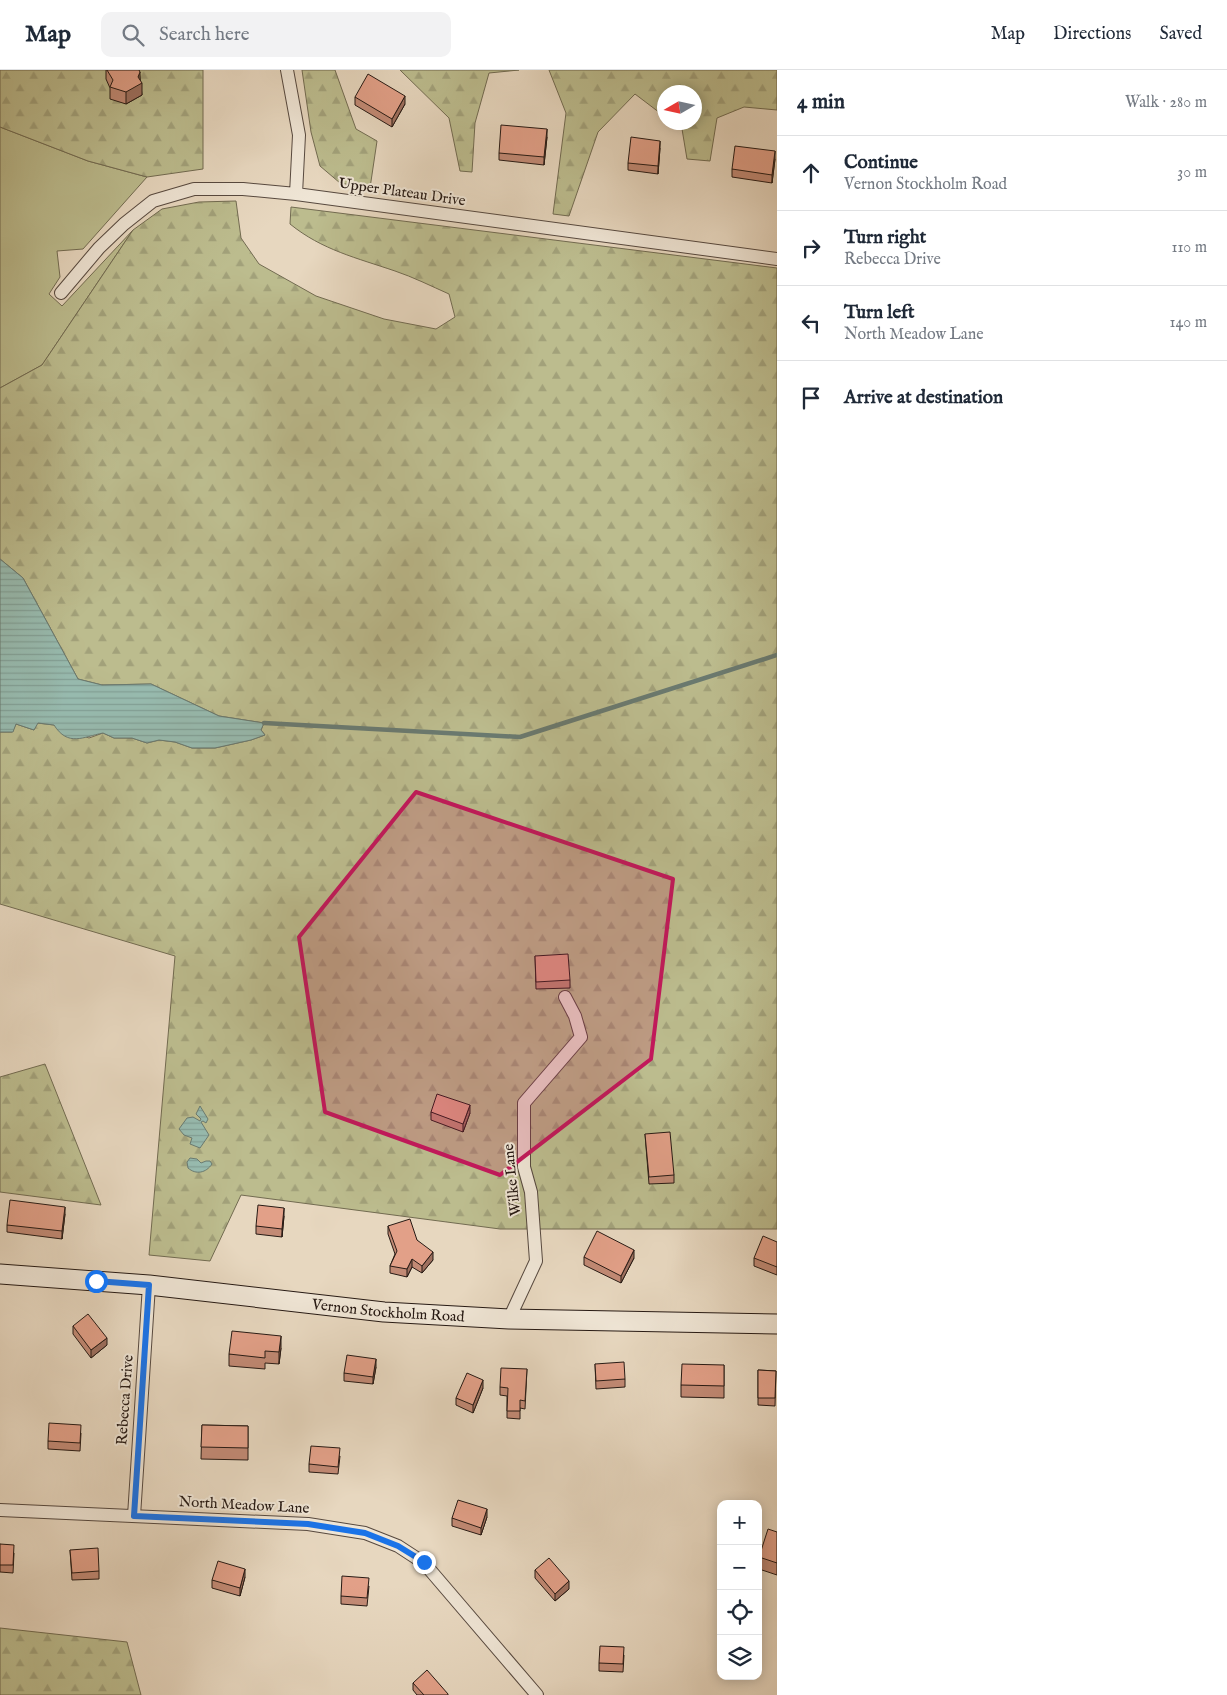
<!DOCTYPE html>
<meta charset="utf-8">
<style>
body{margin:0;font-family:"IM FELL English",serif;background:#f2f2f3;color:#1f2937}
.controls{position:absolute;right:15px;bottom:15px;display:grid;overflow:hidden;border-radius:10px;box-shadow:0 2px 12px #0003}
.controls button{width:45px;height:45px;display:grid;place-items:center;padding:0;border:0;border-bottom:1px solid #e0e1e3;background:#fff;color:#1f2937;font:25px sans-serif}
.compass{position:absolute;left:657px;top:15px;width:45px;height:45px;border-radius:50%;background:#fff;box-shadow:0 2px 12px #0003;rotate:261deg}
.stop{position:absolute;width:15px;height:15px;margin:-11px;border:4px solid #1a73e8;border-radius:50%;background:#fff}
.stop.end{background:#1a73e8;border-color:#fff;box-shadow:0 1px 5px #0008}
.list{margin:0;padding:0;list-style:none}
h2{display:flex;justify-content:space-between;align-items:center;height:65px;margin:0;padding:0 20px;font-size:21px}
h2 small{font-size:16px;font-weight:400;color:#747a83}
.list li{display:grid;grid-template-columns:32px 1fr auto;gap:15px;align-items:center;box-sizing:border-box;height:75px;padding:0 20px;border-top:1px solid #e0e1e3}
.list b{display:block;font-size:19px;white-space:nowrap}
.list p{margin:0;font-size:16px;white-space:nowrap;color:#747a83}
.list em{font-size:16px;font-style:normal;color:#747a83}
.icon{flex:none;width:28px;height:28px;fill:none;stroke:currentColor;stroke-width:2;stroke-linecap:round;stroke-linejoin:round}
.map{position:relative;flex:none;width:777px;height:1625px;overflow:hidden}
header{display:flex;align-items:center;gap:30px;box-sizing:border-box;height:70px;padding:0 25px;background:#fff;border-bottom:1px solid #e0e1e3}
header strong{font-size:24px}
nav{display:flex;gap:28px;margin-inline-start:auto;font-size:18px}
.search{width:350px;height:45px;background:#f2f2f3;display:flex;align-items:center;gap:12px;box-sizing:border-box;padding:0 18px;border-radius:10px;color:#747a83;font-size:19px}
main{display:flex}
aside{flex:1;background:#fff}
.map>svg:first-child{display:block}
.green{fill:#bcbc8e;stroke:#726b51}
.forest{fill:url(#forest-firs);stroke:#726b51}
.water{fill:url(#water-rules);stroke:#6a7a70}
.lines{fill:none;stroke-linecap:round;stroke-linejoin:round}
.stream{stroke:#6a7a70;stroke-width:4.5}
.street-casing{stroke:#57493f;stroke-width:14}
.secondary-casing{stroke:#271a14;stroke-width:21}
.street{stroke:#efe5d5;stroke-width:12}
.secondary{stroke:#efe5d5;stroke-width:19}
.wall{fill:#c28a75;stroke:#271a14}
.shaded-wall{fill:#9e705f;stroke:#271a14}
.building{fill:#e2a088;stroke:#271a14}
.route{stroke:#1a73e8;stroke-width:6}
.marked{fill:#c2185b;fill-opacity:0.2;stroke:#c2185b;stroke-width:4;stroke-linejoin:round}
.labels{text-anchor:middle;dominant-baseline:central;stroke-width:4;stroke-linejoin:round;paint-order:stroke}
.street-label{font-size:15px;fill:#271a14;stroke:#efe5d5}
</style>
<header>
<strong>Map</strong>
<div class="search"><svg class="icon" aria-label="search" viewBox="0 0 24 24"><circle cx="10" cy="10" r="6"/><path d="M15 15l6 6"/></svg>Search here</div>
<nav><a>Map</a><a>Directions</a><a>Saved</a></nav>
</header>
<main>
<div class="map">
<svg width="777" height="1625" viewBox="0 0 777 1625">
<defs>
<pattern id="forest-firs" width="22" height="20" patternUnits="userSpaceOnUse" patternTransform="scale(1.25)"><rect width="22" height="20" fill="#bcbc8e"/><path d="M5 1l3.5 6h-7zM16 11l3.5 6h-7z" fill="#a2a17a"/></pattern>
<pattern id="water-rules" width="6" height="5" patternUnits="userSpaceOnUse" patternTransform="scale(1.25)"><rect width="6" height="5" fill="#97baae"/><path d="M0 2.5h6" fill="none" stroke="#829f95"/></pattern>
</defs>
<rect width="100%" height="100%" fill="#e7d7bf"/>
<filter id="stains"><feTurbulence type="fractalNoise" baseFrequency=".004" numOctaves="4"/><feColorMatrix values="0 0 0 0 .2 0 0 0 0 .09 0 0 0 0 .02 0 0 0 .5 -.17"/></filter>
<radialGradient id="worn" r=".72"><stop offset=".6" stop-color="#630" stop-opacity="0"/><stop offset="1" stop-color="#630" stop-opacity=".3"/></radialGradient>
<path class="green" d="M0,57L88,91L147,107L83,179L57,181L60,207L49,224L62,236L133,160L42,295L0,318Z"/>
<path class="forest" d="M0,0H203V99L147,107L88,91L0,57Z
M302,0H335L356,59L377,71L370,118L340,113L320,96L311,62Z
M400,0H519L489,3L475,53L472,102L460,101L449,48Z
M549,0H777V40L744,37L717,48L710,91L687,89L682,59L673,53L694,52V22H664V46L635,24L598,62L569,146L553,144L566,43Z
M236,131L241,168L259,194L316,226L384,249L436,259L455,247L449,224C431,216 413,207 395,201C357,188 322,180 290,154L291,137L777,198V1159H500L241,1125L210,1191L149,1185L175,886L0,834V662H12L16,654L34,660L37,653L54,655L89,668L103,663L114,668H132L147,673L159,670L175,672L192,678H215L251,670L265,665L261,660L264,653L219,646L151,614L102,615L78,609L23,508L0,489V318L42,295L133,160L162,139L199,132Z
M45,994L101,1135L0,1122V1007Z
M0,1558L127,1572L141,1625H0Z"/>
<path class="water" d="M0,489L23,508L78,609L102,615L151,614L219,646L264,653L261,660L265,665L251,670L215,678H192L175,672L159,670L147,673L132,668H114L103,663C83,667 68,677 54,655L38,653L34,660L16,654L13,662H0Z
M200,1036L208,1049L206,1053L203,1051L201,1052L209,1065L200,1078L190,1074L192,1068L184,1065L179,1059L187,1048L193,1047L200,1051L201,1049L196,1044Z
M190,1088L197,1089L201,1093L206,1091H210L212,1094C206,1103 196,1105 188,1098L187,1092Z"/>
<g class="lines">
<path class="stream" d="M264,653L520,667L777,585"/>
<defs>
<path id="street" d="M287,0L299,65L296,124
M61,223L99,178L124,154L153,131L194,119H243L296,124L777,189
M509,1249L536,1191L531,1122L524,1097V1033L581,967L575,946L565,927
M0,1440L308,1454L365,1463L398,1476L424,1493L537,1625
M134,1446L149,1215"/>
<g id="secondary">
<path id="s1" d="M0,1204L149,1215L384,1242L509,1249L777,1254"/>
</g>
</defs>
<use href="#street" class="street-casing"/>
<use href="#secondary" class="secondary-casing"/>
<use href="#street" class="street"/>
<use href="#secondary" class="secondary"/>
</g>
<path class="wall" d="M106,0H139L142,25L126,34L110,29V18L106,9Z
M355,27L405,34L392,57L355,35Z
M547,67L544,95L499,90V83Z
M660,78L658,104L628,100V93Z
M775,89L772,113L732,107V99Z
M535,886L570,910V918L536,919Z
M431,1042L470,1043L463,1062L431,1050Z
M645,1064L674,1105V1113L649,1114Z
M65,1144L62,1169L7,1162V1155Z
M284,1146L282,1167L256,1164V1156Z
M388,1156L417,1170L433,1190L422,1203L412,1197L407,1207L390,1203V1196L395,1184L388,1164Z
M777,1172V1205L754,1196V1188Z
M584,1187L634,1188L621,1213L584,1195Z
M73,1256L107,1275L91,1288L73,1264Z
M281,1278L279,1294L265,1293V1299L229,1296V1284Z
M595,1294L625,1309V1317L596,1319Z
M724,1295V1328L681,1327V1315Z
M376,1297L373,1314L344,1311V1303Z
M527,1299L525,1339L520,1338V1349L507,1348V1326L500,1325V1317Z
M758,1300L776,1301L775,1336L758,1335Z
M483,1318L473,1343L456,1335V1328Z
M202,1355L248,1356V1390L201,1389Z
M81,1363L80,1381L48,1379V1371Z
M340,1386L338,1404L309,1402V1394Z
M487,1447L481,1465L452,1456V1448Z
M777,1462V1505L759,1499V1487Z
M0,1474L14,1483L13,1503L0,1502Z
M70,1480L99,1501V1509L72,1510Z
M535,1500L569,1519L555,1531L535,1508Z
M245,1507L240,1526L212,1518V1510Z
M369,1516L367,1536L341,1534V1526Z
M624,1585L623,1602L599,1601V1593Z
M413,1613L448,1625H417L413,1620Z"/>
<path class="shaded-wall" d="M140,2V13H142V25L126,34V22L138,7Z
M405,26V34L392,57V49Z
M547,59V67L544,95V87Z
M660,71V78L658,104V96Z
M775,81V89L772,113V105Z
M470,1035V1043L463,1062V1054Z
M65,1137V1144L62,1169V1161Z
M284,1138V1146L282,1167V1159Z
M634,1180V1188L621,1213V1206Z
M433,1182V1190L422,1203V1196Z
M412,1189V1197L407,1207V1199Z
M281,1266V1278L279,1294V1282Z
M107,1268V1275L91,1288V1280Z
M376,1289V1297L373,1314V1307Z
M483,1310V1318L473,1343V1335Z
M487,1439V1447L481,1465V1458Z
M245,1499V1507L240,1526V1518Z
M569,1511V1519L555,1531V1524Z"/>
<path class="building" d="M107,0H139L140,2L138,7L142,13L126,22L110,17L113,10Z
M368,4L405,26L392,49L355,27Z
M501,55L547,59L544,87L499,83Z
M631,67L660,71L658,96L628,93Z
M735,76L775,81L772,105L732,99Z
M568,884L570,910L536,912L535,886Z
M437,1024L470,1035L463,1054L431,1042Z
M670,1062L674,1105L649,1107L645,1064Z
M10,1130L65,1137L62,1161L7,1155Z
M258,1135L284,1138L282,1159L256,1156Z
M410,1149L417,1170L433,1182L422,1196L412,1189L407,1199L390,1196L397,1181L388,1156Z
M597,1161L634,1180L621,1206L584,1187Z
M763,1166L777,1172V1197L754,1188Z
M88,1244L107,1268L91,1280L73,1256Z
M232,1261L281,1266L279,1282L265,1281V1288L229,1284Z
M347,1285L376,1289L373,1307L344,1303Z
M624,1292L625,1309L596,1311L595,1294Z
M682,1294L724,1295V1316L681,1315Z
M501,1298L527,1299L525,1331L520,1330V1341H507L508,1318L500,1317Z
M758,1300L776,1301L775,1328H758Z
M467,1303L483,1310L473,1335L456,1328Z
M49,1353L81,1355L80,1373L48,1371Z
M202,1355L248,1356V1378L201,1377Z
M311,1376L340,1378L338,1397L309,1394Z
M458,1430L487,1439L481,1458L452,1448Z
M768,1459L777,1462V1493L759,1487Z
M0,1474L14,1475L13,1495H0Z
M98,1478L99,1501L72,1503L70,1480Z
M549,1488L569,1511L555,1524L535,1500Z
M218,1491L245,1499L240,1518L212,1510Z
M342,1506L369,1508L367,1528L341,1526Z
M600,1576L624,1577L623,1594L599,1593Z
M427,1600L448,1624V1625H424L413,1613Z"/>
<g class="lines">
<path class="route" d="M96,1211L149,1215L134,1446L308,1454L365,1463L398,1476L424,1492"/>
</g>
<path class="marked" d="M416,722L673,809L651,989L500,1105L325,1042L299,867Z"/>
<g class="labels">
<g class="street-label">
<text transform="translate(402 122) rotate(8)">Upper Plateau Drive</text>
<text transform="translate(512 1110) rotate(-96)">Wilke Lane</text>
<text stroke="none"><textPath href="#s1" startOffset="390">Vernon Stockholm Road</textPath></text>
<text transform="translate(125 1330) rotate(-86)">Rebecca Drive</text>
<text transform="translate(244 1435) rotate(3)">North Meadow Lane</text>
</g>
</g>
<rect width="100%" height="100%" filter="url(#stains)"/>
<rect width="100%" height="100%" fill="url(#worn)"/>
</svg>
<div class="controls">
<button>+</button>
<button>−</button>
<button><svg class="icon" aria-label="locate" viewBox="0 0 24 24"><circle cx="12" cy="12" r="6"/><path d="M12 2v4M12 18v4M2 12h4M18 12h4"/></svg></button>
<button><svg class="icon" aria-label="layers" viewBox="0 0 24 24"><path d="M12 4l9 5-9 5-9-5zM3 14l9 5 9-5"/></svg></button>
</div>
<svg class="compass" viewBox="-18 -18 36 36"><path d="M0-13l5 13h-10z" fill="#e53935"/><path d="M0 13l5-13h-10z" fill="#747a83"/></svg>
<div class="stop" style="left:96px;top:1211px"></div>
<div class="stop end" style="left:424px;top:1492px"></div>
</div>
<aside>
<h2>4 min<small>Walk · 280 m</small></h2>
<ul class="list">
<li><svg class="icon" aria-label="ahead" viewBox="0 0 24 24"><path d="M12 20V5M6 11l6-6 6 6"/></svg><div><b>Continue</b><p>Vernon Stockholm Road</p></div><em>30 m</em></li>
<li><svg class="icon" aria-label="right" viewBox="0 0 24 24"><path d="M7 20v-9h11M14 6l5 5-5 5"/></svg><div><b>Turn right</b><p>Rebecca Drive</p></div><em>110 m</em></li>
<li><svg class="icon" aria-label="left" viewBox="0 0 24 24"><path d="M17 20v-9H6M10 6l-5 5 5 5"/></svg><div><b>Turn left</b><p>North Meadow Lane</p></div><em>140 m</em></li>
<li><svg class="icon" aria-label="arrive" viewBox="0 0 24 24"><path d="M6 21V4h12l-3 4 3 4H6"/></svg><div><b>Arrive at destination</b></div></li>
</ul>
</aside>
</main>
